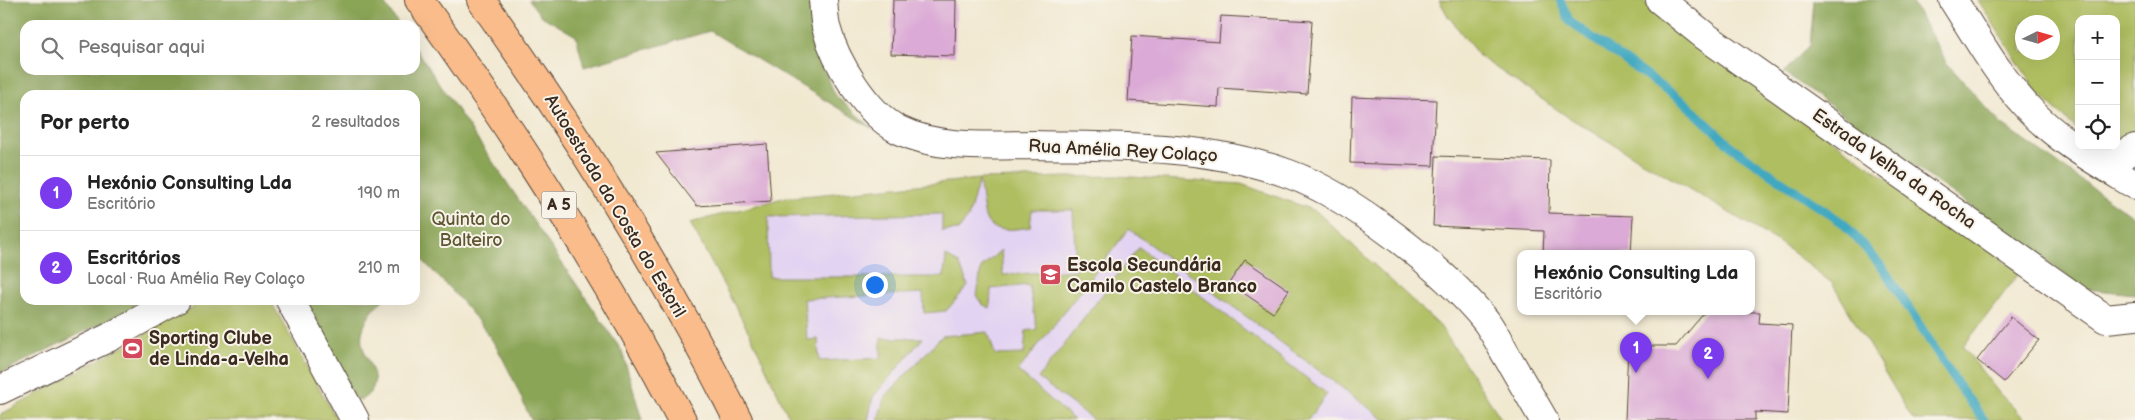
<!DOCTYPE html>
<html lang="pt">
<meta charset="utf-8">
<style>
body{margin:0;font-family:"Balsamiq Sans",sans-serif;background:#f2f2f2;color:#222}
.controls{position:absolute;right:15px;top:15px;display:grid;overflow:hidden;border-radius:10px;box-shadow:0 5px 20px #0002}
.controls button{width:45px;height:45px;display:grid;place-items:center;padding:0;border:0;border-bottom:1px solid #e0e0e0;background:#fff;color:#222;font:25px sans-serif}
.compass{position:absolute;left:2015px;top:15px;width:45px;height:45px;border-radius:50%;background:#fff;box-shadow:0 5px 20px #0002;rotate:85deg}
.you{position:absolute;left:874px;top:284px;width:18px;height:18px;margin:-12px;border:4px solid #fff;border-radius:50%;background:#1a73e8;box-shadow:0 0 0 8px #1a73e833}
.badge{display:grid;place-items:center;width:32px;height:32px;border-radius:50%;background:#7c3aed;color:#fff;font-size:16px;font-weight:700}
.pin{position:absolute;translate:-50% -41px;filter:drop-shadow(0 1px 2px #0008)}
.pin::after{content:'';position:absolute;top:26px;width:18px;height:15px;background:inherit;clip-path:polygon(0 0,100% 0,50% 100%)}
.popup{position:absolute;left:1517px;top:250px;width:238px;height:65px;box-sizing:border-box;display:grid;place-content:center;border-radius:10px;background:#fff;filter:drop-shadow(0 1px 4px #0005);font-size:16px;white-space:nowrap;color:#767676}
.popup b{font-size:19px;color:#222}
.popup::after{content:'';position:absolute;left:50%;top:100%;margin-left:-10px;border:10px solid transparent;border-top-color:#fff}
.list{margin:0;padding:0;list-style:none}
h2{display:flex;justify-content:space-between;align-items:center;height:65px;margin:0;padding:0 20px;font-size:21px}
h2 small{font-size:16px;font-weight:400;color:#767676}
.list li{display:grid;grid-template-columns:32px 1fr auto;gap:15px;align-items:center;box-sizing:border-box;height:75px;padding:0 20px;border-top:1px solid #e0e0e0}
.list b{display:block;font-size:19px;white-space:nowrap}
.list p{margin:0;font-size:16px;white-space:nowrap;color:#767676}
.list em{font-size:16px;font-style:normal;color:#767676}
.icon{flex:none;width:28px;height:28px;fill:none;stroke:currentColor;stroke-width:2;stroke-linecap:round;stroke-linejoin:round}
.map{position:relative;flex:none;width:2135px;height:420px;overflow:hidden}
.search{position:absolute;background:#fff;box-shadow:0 5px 20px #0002;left:20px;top:20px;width:400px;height:55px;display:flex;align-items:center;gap:12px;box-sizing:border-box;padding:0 18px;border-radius:15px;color:#767676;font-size:19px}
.panel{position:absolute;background:#fff;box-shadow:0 5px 20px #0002;left:20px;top:90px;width:400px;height:215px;border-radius:15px}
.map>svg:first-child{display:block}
.built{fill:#e3d3f2}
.green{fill:#afbe61;stroke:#757440;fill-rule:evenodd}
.forest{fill:#8ba557;stroke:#63683a}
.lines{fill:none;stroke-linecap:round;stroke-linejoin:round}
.stream{stroke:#40a8c0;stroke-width:9}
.building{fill:#dbaad6}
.minor-casing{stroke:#564639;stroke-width:30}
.tertiary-casing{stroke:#564639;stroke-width:30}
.motorway-casing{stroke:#564639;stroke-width:30}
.minor{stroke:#fff;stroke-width:28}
.tertiary{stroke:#fff;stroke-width:28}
.motorway{stroke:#fabc8b;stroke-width:28}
.labels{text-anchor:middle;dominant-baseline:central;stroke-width:4;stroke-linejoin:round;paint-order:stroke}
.shield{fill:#f7f3e8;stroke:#73665b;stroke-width:1}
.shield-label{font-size:16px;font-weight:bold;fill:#3b2a1e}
.street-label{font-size:18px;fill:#3b2a1e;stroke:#f7f3e8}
.park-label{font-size:18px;fill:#5e5632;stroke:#f7f3e8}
.poi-label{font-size:18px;font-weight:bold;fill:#3b2a1e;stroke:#f7f3e8;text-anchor:start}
</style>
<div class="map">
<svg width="2135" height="420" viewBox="0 0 2135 420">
<rect width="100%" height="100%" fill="#f7f3e8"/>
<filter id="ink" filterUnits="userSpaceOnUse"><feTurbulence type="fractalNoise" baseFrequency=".02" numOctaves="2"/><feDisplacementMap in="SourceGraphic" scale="10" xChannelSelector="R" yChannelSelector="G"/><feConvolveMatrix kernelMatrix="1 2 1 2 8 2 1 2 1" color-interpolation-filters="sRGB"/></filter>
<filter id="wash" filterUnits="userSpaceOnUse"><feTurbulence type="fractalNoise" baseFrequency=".0096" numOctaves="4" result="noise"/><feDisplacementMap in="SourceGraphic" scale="20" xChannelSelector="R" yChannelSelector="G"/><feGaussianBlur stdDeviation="1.12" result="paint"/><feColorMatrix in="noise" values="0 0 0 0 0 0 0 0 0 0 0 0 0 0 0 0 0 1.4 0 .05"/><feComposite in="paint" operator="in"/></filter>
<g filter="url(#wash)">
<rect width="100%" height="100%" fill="#f1e8d0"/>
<path class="built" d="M1116,176L1153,179L1316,211L1502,420H790L752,338L690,223L783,198L979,179Z"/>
<path class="green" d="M1439,0H1642L1691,41L2020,272L1963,347L1999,393L2026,420H1913L1832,283L1780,243L1568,117L1480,57L1448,16Z
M1978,0H2135V130L2129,136L2116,140V19H2079V131L2037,92ZM2022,22H2052V52H2022Z
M1116,176L1241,184L1316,211L1440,326L1502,420H1385L1129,229L1018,371L1074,420H878L884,398L942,336L988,332L995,355L1024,354L1026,331L1037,329L1029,285L991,289L990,308L982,304L977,297L981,268L1001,250L1003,275L1076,270L1073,210H1032L1030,227C977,236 987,221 979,180L968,218L958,230L942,231V214L768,217L769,277H944L946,256L959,263L968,286L946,311L924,313L923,293L804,299L807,340L818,339L819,361L881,358V338H923L873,397L868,420H790L752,338L690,223L783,198L979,179Z
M1139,247L1327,394L1308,420H1093L1038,378Z
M206,300H270L337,420H0V415Z"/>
<path class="forest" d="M0,0H382L399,25H25V70H415V48L622,351L642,420H531C519,393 508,365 492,340C470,308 442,280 415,253V95H25V300H149L0,373Z
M529,0H809L816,53L836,96L873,129L710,31L584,67L576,36L540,15Z
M1814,0H1911L1947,63L2001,124L2135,218V294L2085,289L1784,72L1810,45Z
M303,300H383C373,309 365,320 362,333C357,358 393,380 361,400L354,398Z"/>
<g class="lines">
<path class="stream" d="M1560,0L1570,22L1684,102L1733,148L1843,223L1883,268L1958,385L1984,420"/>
</g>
<g id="blocks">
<path class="building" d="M893,0H956L955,56L891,54Z
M1221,16L1312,21L1307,94L1219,88L1218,107L1128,101L1132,36L1219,42Z
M1352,97L1436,100L1433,166L1350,163Z
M767,144L771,201L697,206L656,153Z
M1436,156L1550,160L1549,213L1633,216L1631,254H1543L1544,231L1433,226Z
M1245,260L1289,290L1273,313L1229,283Z
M1705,312H1760L1759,323L1792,325L1788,414L1755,412V420H1625L1628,346H1676Z
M2011,317L2039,340L2004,382L1977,360Z"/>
</g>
</g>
<g filter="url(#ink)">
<use href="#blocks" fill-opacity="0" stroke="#564639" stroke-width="1"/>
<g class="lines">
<defs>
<path id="minor" d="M823,0C824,9 824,19 826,27C835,62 867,114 899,130C939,150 992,145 1035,145C1121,147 1207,144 1289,174C1351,196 1445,270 1486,321C1493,331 1499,342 1505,353C1518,375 1531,398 1544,420
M1660,0L1705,36L2106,319L2135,316
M290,300L355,420
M0,390L110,337L176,300"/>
<path id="tertiary" d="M1953,0C1976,36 1998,75 2027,107C2057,140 2097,162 2135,185
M2086,153L2121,156L2135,148"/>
<path id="motorway" d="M419,0C516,134 605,273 682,420
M481,0C577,134 664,273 738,420"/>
</defs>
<use href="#minor" class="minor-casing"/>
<use href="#tertiary" class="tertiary-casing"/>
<use href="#motorway" class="motorway-casing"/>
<use href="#minor" class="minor"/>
<use href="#tertiary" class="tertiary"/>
<use href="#motorway" class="motorway"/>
</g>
</g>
<defs>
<symbol id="school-square" viewBox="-11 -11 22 22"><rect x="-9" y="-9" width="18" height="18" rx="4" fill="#d1495b" stroke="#f7f3e8"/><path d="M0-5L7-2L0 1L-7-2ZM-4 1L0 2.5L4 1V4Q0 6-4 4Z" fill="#fff"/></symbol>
<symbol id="stadium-square" viewBox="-11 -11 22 22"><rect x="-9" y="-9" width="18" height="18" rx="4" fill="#d1495b" stroke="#f7f3e8"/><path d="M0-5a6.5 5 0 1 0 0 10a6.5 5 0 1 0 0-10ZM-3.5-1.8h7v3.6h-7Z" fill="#fff"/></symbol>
</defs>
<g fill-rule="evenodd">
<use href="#school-square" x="1038" y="262" width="25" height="25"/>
<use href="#stadium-square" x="120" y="336" width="25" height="25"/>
</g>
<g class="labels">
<rect class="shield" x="541.5" y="191.5" width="35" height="27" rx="4"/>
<g class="shield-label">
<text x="559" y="205">A 5</text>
</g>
<g class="street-label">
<text transform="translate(1123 151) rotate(3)">Rua Amélia Rey Colaço</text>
<text transform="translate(1894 169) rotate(35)">Estrada Velha da Rocha</text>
<text transform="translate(615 206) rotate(59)">Autoestrada da Costa do Estoril</text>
</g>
<g class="park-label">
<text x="471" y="219">Quinta do<tspan x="471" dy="21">Balteiro</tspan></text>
</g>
<g class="poi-label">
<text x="1067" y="265">Escola Secundária<tspan x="1067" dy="21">Camilo Castelo Branco</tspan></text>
<text x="149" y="338">Sporting Clube<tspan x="149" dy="21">de Linda-a-Velha</tspan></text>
</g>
</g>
</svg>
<div class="controls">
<button>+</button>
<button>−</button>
<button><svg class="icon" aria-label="locate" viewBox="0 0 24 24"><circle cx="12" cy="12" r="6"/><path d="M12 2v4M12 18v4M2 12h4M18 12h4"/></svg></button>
</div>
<svg class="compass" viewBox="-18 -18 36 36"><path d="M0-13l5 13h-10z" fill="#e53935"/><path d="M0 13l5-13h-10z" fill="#767676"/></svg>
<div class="you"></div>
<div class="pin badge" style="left:1636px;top:373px">1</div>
<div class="popup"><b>Hexónio Consulting Lda</b>Escritório</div>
<div class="pin badge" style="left:1708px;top:379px">2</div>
<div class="search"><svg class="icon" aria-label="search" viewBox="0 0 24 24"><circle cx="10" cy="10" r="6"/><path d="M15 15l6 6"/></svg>Pesquisar aqui</div>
<section class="panel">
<h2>Por perto<small>2 resultados</small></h2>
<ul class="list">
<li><span class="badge">1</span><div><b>Hexónio Consulting Lda</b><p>Escritório</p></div><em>190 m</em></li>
<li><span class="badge">2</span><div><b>Escritórios</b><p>Local · Rua Amélia Rey Colaço</p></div><em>210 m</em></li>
</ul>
</section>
</div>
